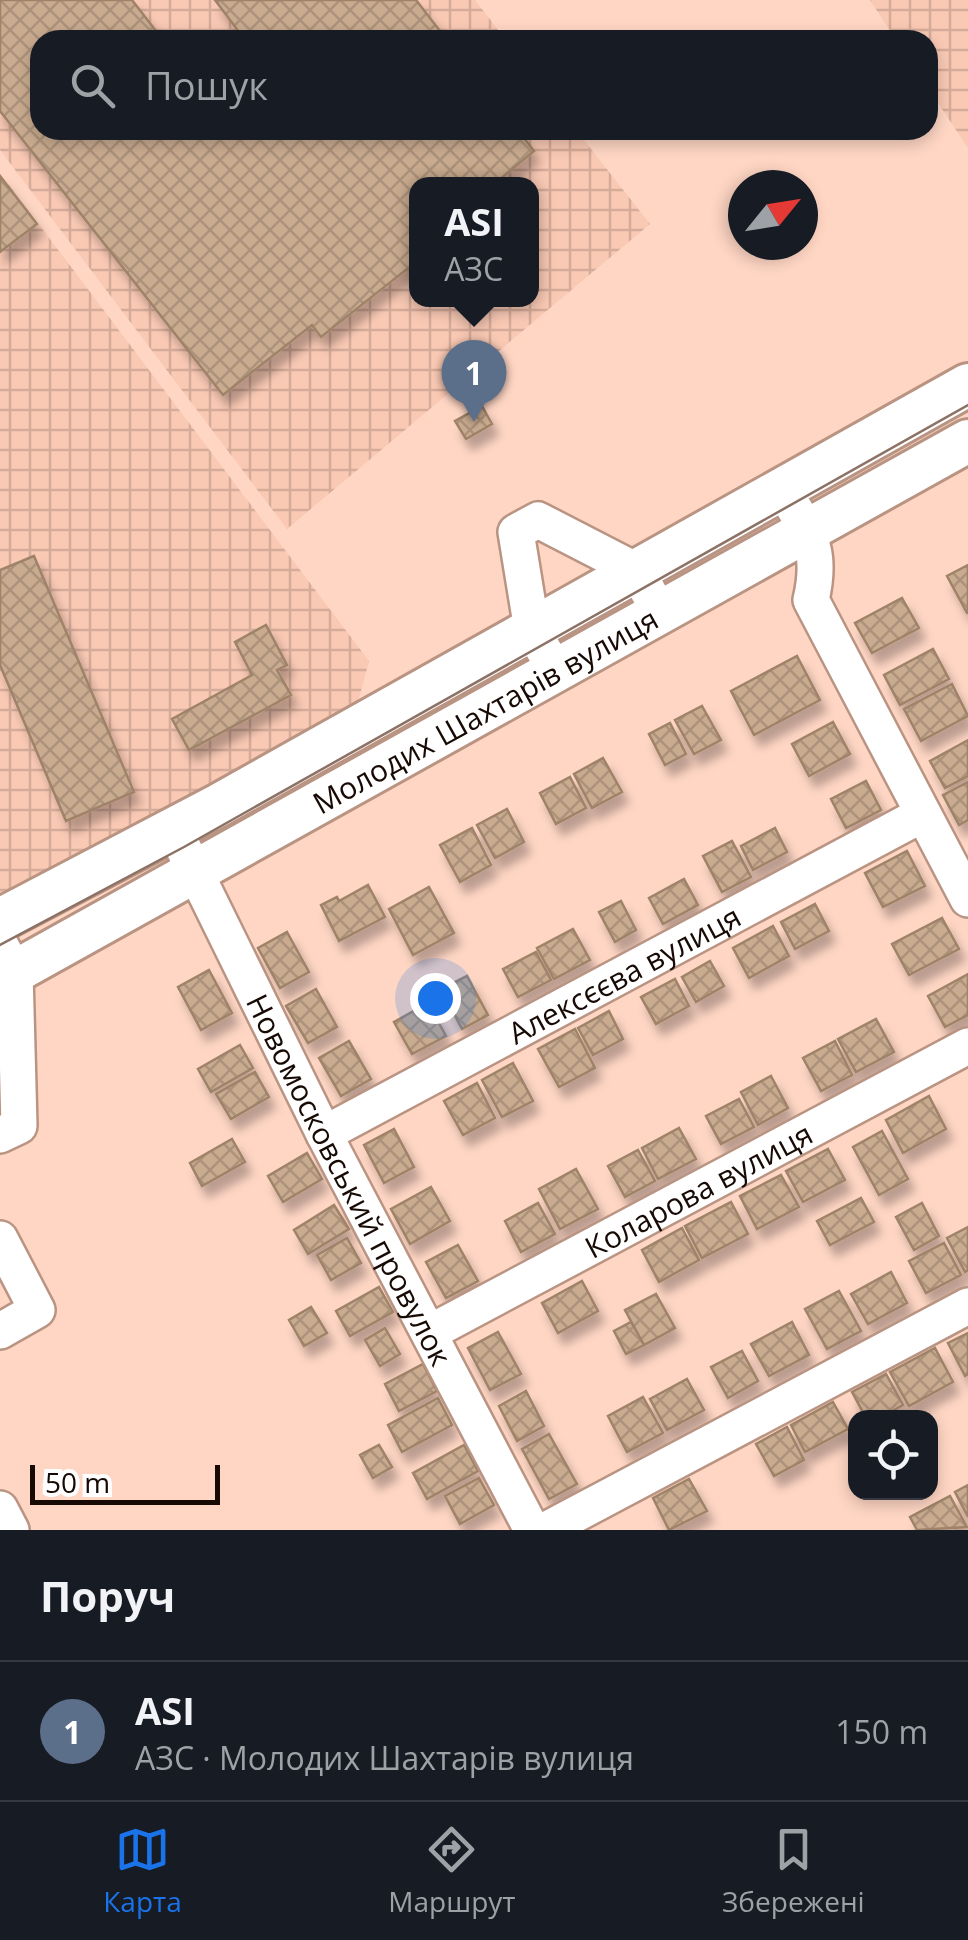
<!DOCTYPE html>
<html lang="uk">
<meta charset="utf-8">
<style>
body{margin:0;font-family:"Open Sans",sans-serif;background:#242831;color:#f1f3f6}
.controls{position:absolute;right:30px;bottom:30px;display:grid;overflow:hidden;border-radius:20px;box-shadow:0 5px 15px #0003}
.controls button{width:90px;height:90px;display:grid;place-items:center;padding:0;border:0;border-bottom:2px solid #363941;background:#171b24;color:#f1f3f6;font:50px sans-serif}
.compass{position:absolute;left:728px;top:170px;width:90px;height:90px;border-radius:50%;background:#171b24;box-shadow:0 5px 15px #0003;rotate:60deg}
.scale{position:absolute;left:30px;bottom:25px;width:190px;box-sizing:border-box;padding-left:10px;border:5px solid #170a05;border-top:0;font-size:28px;line-height:35px;white-space:nowrap;color:#170a05;-webkit-text-stroke:8px #fff;paint-order:stroke}
.you{position:absolute;left:435px;top:998px;width:35px;height:35px;margin:-25px;border:8px solid #fff;border-radius:50%;background:#1a73e8;box-shadow:0 0 0 15px #1a73e833}
.badge{display:grid;place-items:center;width:65px;height:65px;border-radius:50%;background:#1a73e8;color:#fff;font-size:32px;font-weight:700}
.pin{position:absolute;translate:-50% -82px;filter:drop-shadow(0 2px 5px #0008)}
.pin::after{content:'';position:absolute;top:52px;width:35px;height:30px;background:inherit;clip-path:polygon(0 0,100% 0,50% 100%)}
.popup{position:absolute;left:409px;top:177px;width:130px;height:130px;box-sizing:border-box;display:grid;place-content:center;border-radius:20px;background:#171b24;filter:drop-shadow(0 2px 8px #0005);font-size:32px;white-space:nowrap;color:#9ea1a6}
.popup b{font-size:38px;color:#f1f3f6}
.popup::after{content:'';position:absolute;left:50%;top:100%;margin-left:-20px;border:20px solid transparent;border-top-color:#171b24}
.list{margin:0;padding:0;list-style:none}
h2{display:flex;justify-content:space-between;align-items:center;height:130px;margin:0;padding:0 40px;font-size:42px}
h2 small{font-size:32px;font-weight:400;color:#9ea1a6}
.list li{display:grid;grid-template-columns:65px 1fr auto;gap:30px;align-items:center;box-sizing:border-box;height:140px;padding:0 40px;border-top:2px solid #363941}
.list b{display:block;font-size:38px;white-space:nowrap}
.list p{margin:0;font-size:32px;white-space:nowrap;color:#9ea1a6}
.list em{font-size:32px;font-style:normal;color:#9ea1a6}
.icon{flex:none;width:55px;height:55px;fill:none;stroke:currentColor;stroke-width:2;stroke-linecap:round;stroke-linejoin:round}
.map{position:relative;flex:none;width:968px;height:1530px;overflow:hidden}
.search{position:absolute;background:#171b24;box-shadow:0 5px 15px #0003;left:30px;right:30px;top:30px;height:110px;display:flex;align-items:center;gap:25px;box-sizing:border-box;padding:0 35px;border-radius:30px;color:#9ea1a6;font-size:38px}
.sheet{height:270px;background:#171b24}
nav{display:flex;justify-content:space-around;align-items:center;box-sizing:border-box;height:140px;border-top:2px solid #363941;background:#171b24;font-size:28px;color:#9ea1a6}
nav a{display:grid;justify-items:center;gap:5px}
nav .on{color:#1a73e8}
.map>svg:first-child{display:block}
.industrial{fill:url(#industrial-grid);fill-rule:evenodd}
.building{fill:url(#building-cross-hatch);stroke:#9f8368;stroke-width:2.5;filter:url(#shadow)}
.lines{fill:none;stroke-linecap:round;stroke-linejoin:round}
.minor-casing{stroke:#ba9483;stroke-width:40}
.major-casing{stroke:#ba9483;stroke-width:48}
.minor{stroke:#fff;stroke-width:35}
.major{stroke:#fff;stroke-width:42}
.tram{stroke:#8c7165;stroke-width:2.5}
.labels{text-anchor:middle;dominant-baseline:central;stroke-width:8;stroke-linejoin:round;paint-order:stroke}
.street-label{font-size:30px;fill:#170a05;stroke:#fff}
</style>
<div class="map">
<svg width="968" height="1530" viewBox="0 0 968 1530">
<defs>
<pattern id="industrial-grid" width="8" height="8" patternUnits="userSpaceOnUse" patternTransform="scale(2.5)"><rect width="8" height="8" fill="#f9c9b4"/><path d="M0 4h8M4 0v8" fill="none" stroke="#d5ab99"/></pattern>
<pattern id="building-cross-hatch" width="8" height="8" patternUnits="userSpaceOnUse" patternTransform="scale(2.5)"><rect width="8" height="8" fill="#c9ab8f"/><path d="M0 0l8 8M0 8l8-8" fill="none" stroke="#ac927a"/></pattern>
<filter id="shadow"><feDropShadow dx="6" dy="11" stdDeviation="5" flood-color="#0004"/></filter>
</defs>
<rect width="100%" height="100%" fill="#ffd6c4"/>
<path class="industrial" d="M0,0H475L506,40H40V130H576L650,224L287,529L0,150ZM416,185H532V300H416Z
M870,0H968V148L928,88V40H896Z
M0,173L369,661L355,713L0,902Z"/>
<path class="building" d="M0,0H132L163,40H40V130H518L534,151L493,185H416V262L321,337L312,325L223,395L0,111Z
M215,0H416L447,40H245Z
M0,176L37,224L0,252Z
M482,406L492,424L466,439L455,421Z
M34,556L134,792L66,821L0,665V570Z
M968,565V613H967L947,576Z
M902,598L919,628L872,653L855,623Z
M266,625L287,665L277,670L291,695L189,750L172,719L252,675L235,642Z
M933,649L949,679L900,705L884,675Z
M797,656L820,700L754,735L731,691Z
M952,684L968,716L921,741L904,709Z
M702,706L721,740L694,754L675,720Z
M833,722L850,754L809,776L792,744Z
M670,723L686,754L665,765L649,734Z
M968,740V776L945,788L930,761Z
M603,758L622,792L592,808L574,774Z
M570,777L586,808L556,824L540,793Z
M866,781L881,810L846,828L831,799Z
M968,782V820L959,825L943,795Z
M507,809L524,842L495,858L477,825Z
M472,828L491,865L460,882L440,845Z
M775,828L787,852L753,870L741,846Z
M732,841L751,877L722,892L703,856Z
M907,851L925,886L883,907L865,873Z
M684,879L698,905L663,924L649,898Z
M368,885L385,917L339,941L321,905L337,897L339,901Z
M429,887L454,933L413,955L389,909Z
M621,901L636,930L615,942L599,912Z
M815,904L829,931L795,949L781,922Z
M942,918L959,949L909,975L892,944Z
M773,926L789,956L749,978L733,948Z
M573,929L590,960L554,979L537,948Z
M287,932L309,972L280,988L258,948Z
M536,952L551,980L518,997L503,969Z
M710,961L724,986L696,1002L682,977Z
M209,970L232,1013L201,1030L178,987Z
M968,974V1015L945,1027L928,996Z
M467,976L488,1015L462,1029L441,989Z
M675,979L689,1006L656,1024L641,997Z
M316,989L337,1027L308,1043L286,1006Z
M428,1003L446,1036L412,1054L394,1022Z
M609,1011L623,1039L593,1055L578,1028Z
M876,1019L894,1052L856,1072L838,1039Z
M575,1029L595,1068L559,1087L538,1049Z
M349,1041L371,1079L341,1096L319,1058Z
M835,1041L852,1075L821,1091L803,1058Z
M240,1045L253,1068L211,1092L198,1069Z
M513,1063L533,1101L502,1117L482,1080Z
M255,1072L269,1097L231,1119L216,1094Z
M771,1076L788,1108L758,1125L741,1092Z
M477,1083L495,1118L463,1135L444,1101Z
M929,1096L946,1129L903,1153L886,1120Z
M739,1099L754,1127L721,1144L706,1116Z
M679,1128L696,1159L658,1179L642,1148Z
M394,1129L414,1167L384,1183L364,1145Z
M882,1131L908,1179L879,1195L853,1147Z
M232,1139L245,1162L202,1186L190,1163Z
M828,1149L845,1180L803,1202L786,1171Z
M638,1150L655,1181L625,1197L608,1166Z
M307,1153L322,1179L283,1202L268,1176Z
M576,1169L598,1209L560,1229L539,1189Z
M781,1175L799,1207L757,1229L740,1196Z
M431,1187L450,1221L410,1244L391,1209Z
M861,1198L874,1222L830,1245L817,1221Z
M731,1202L748,1234L702,1258L685,1226Z
M538,1203L555,1234L521,1252L505,1221Z
M922,1203L939,1236L914,1250L896,1217Z
M334,1205L349,1229L308,1254L294,1230Z
M968,1227V1270L965,1272L947,1238Z
M682,1228L699,1260L659,1282L642,1250Z
M347,1238L361,1263L331,1280L317,1255Z
M944,1243L961,1275L926,1293L909,1261Z
M458,1245L478,1281L446,1298L426,1262Z
M891,1272L907,1303L868,1324L851,1294Z
M582,1281L598,1311L558,1333L542,1303Z
M379,1287L393,1312L350,1336L336,1311Z
M839,1291L861,1331L827,1349L805,1309Z
M656,1294L675,1328L644,1345L625,1310Z
M311,1307L327,1333L304,1346L289,1320Z
M631,1322L644,1345L626,1354L614,1331Z
M792,1322L809,1355L769,1376L751,1344Z
M385,1328L400,1354L380,1366L365,1340Z
M498,1332L521,1374L490,1390L468,1348Z
M968,1333V1374L965,1376L948,1343Z
M935,1348L953,1382L909,1406L890,1372Z
M742,1351L758,1381L728,1398L711,1367Z
M423,1364L437,1391L399,1411L385,1384Z
M886,1374L903,1405L880,1418H866L852,1392Z
M687,1379L704,1410L667,1430L650,1399Z
M526,1391L544,1426L517,1441L499,1406Z
M643,1397L663,1433L627,1452L608,1416Z
M438,1398L452,1425L402,1452L388,1425Z
M833,1402L848,1429L805,1452L791,1425Z
M787,1427L804,1460L774,1476L756,1444Z
M549,1434L577,1484L549,1499L522,1449Z
M379,1445L392,1467L373,1478L360,1455Z
M464,1445L478,1471L427,1499L413,1473Z
M479,1478L494,1505L460,1524L445,1496Z
M689,1479L707,1511L669,1530L653,1498Z
M968,1485V1517L955,1492Z
M950,1496L967,1527L917,1530L910,1517Z"/>
<g class="lines">
<defs>
<g id="minor">
<path d="M783,489C808,533 823,548 811,600L968,899"/>
<path d="M556,671L532,630L516,532L538,520L637,571L660,613"/>
<path id="s1" d="M174,829L324,1134L532,1530"/>
<path d="M0,944L15,972L19,1126L0,1135"/>
<path id="s2" d="M324,1134L923,814"/>
<path d="M0,1239L37,1310L0,1331"/>
<path id="s3" d="M429,1333L968,1046"/>
<path d="M0,1509L11,1530"/>
<path d="M546,1530L968,1306"/>
</g>
<g id="major">
<path d="M0,920L219,805L968,385"/>
<path id="s4" d="M0,980L968,441"/>
</g>
</defs>
<use href="#minor" class="minor-casing"/>
<use href="#major" class="major-casing"/>
<use href="#minor" class="minor"/>
<use href="#major" class="major"/>
<path class="tram" d="M0,945L184,847L968,405"/>
</g>
<g class="labels">
<g class="street-label">
<text stroke="none"><textPath href="#s4" startOffset="555">Молодих Шахтарів вулиця</textPath></text>
<text stroke="none"><textPath href="#s2" startOffset="340">Алексєєва вулиця</textPath></text>
<text stroke="none"><textPath href="#s1" startOffset="392">Новомосковський провулок</textPath></text>
<text stroke="none"><textPath href="#s3" startOffset="305">Коларова вулиця</textPath></text>
</g>
</g>
</svg>
<div class="controls">
<button><svg class="icon" aria-label="locate" viewBox="0 0 24 24"><circle cx="12" cy="12" r="6"/><path d="M12 2v4M12 18v4M2 12h4M18 12h4"/></svg></button>
</div>
<svg class="compass" viewBox="-18 -18 36 36"><path d="M0-13l5 13h-10z" fill="#e53935"/><path d="M0 13l5-13h-10z" fill="#9ea1a6"/></svg>
<div class="scale">50 m</div>
<div class="you"></div>
<div class="pin badge" style="left:474px;top:422px;background:#5c6f8a">1</div>
<div class="popup"><b>ASI</b>АЗС</div>
<div class="search"><svg class="icon" aria-label="search" viewBox="0 0 24 24"><circle cx="10" cy="10" r="6"/><path d="M15 15l6 6"/></svg>Пошук</div>
</div>
<section class="sheet">
<h2>Поруч<small></small></h2>
<ul class="list">
<li><span class="badge" style="background:#5c6f8a">1</span><div><b>ASI</b><p>АЗС · Молодих Шахтарів вулиця</p></div><em>150 m</em></li>
</ul>
</section>
<nav>
<a class="on"><svg class="icon" aria-label="map" viewBox="0 0 24 24"><path d="M3 6l6-2 6 2 6-2v14l-6 2-6-2-6 2zM9 4v14M15 6v14"/></svg>Карта</a>
<a><svg class="icon" aria-label="directions" viewBox="0 0 24 24"><path d="M12 3l9 9-9 9-9-9zM9 14v-3h6M13 9l2 2-2 2"/></svg>Маршрут</a>
<a><svg class="icon" aria-label="saved" viewBox="0 0 24 24"><path d="M7 4h10v16l-5-4-5 4z"/></svg>Збережені</a>
</nav>
